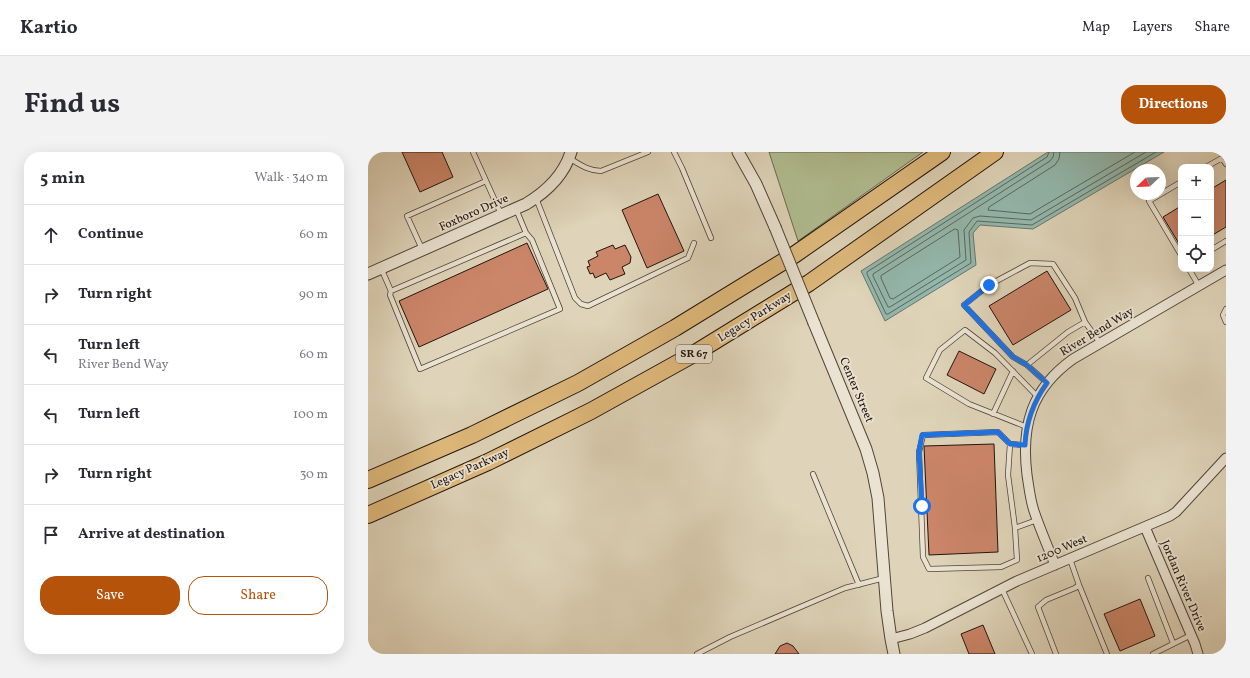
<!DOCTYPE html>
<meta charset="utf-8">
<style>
body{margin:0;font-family:Vollkorn,serif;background:#f2f2f3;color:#2b2b33}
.controls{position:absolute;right:12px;top:12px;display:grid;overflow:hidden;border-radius:8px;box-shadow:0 4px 16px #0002}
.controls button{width:36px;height:36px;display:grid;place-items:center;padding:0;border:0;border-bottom:1px solid #e1e1e2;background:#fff;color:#2b2b33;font:20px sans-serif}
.compass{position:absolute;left:762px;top:12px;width:36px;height:36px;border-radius:50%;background:#fff;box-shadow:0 4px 16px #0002;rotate:247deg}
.stop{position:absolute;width:12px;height:12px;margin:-9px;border:3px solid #1a73e8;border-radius:50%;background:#fff}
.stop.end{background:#1a73e8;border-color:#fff;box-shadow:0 1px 4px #0008}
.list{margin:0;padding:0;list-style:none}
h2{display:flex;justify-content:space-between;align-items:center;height:52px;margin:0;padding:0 16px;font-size:17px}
h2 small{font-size:13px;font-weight:400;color:#7c7c81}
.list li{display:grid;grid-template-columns:26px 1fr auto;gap:12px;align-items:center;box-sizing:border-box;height:60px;padding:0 16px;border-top:1px solid #e1e1e2}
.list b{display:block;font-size:15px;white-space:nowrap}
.list p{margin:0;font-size:13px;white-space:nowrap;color:#7c7c81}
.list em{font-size:13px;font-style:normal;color:#7c7c81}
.actions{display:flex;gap:8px;padding:12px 16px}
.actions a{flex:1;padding:9px 0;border:1px solid #b45309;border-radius:16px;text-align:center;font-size:14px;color:#b45309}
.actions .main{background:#b45309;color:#fff}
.icon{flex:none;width:22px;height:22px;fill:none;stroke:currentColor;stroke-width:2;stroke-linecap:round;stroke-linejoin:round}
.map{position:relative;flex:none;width:858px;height:502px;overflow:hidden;border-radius:16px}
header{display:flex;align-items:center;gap:24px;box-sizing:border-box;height:56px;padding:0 20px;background:#fff;border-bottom:1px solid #e1e1e2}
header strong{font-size:19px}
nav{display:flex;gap:22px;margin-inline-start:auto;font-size:14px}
.intro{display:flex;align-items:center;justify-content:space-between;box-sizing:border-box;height:96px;padding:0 24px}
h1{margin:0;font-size:28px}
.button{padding:10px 18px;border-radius:16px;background:#b45309;color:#fff;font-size:14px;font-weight:700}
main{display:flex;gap:24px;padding:0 24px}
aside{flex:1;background:#fff;border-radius:16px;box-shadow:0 4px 16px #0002}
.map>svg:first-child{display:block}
.green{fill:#b0bd90;stroke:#69684f}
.water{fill:#93b8ad;stroke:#66766d}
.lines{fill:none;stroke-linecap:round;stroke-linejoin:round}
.shore{stroke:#5a665e;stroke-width:1}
.building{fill:#cb8569;stroke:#22140e}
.service-casing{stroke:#514439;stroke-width:6}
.minor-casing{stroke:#514439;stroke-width:11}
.tertiary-casing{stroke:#514439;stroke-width:13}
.motorway-casing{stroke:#22140e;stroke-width:18}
.service{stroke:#eae3d2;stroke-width:4.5}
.minor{stroke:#eae3d2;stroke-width:9}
.tertiary{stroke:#eae3d2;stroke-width:11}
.motorway{stroke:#e0ba7c;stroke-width:16}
.tertiary-bridge-casing{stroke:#514439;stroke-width:13;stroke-linecap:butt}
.tertiary-bridge{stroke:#eae3d2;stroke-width:11}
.route{stroke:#1a73e8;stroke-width:5}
.labels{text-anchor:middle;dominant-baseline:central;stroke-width:3.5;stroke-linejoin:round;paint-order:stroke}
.shield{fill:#eae3d2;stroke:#5e5249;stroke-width:1}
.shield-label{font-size:11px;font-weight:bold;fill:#22140e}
.street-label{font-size:12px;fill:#22140e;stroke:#eae3d2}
</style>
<header>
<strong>Kartio</strong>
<nav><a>Map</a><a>Layers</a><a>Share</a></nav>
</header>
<div class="intro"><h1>Find us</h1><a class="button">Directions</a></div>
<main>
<aside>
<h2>5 min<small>Walk · 340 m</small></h2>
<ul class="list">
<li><svg class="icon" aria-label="ahead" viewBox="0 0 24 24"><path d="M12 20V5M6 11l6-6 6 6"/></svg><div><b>Continue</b></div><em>60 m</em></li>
<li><svg class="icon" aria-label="right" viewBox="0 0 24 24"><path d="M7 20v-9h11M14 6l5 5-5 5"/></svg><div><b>Turn right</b></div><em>90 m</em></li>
<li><svg class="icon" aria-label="left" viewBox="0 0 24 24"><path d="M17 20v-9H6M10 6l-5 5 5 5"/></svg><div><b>Turn left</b><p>River Bend Way</p></div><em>60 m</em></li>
<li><svg class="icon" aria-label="left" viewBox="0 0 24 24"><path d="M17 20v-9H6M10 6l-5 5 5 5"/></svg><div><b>Turn left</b></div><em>100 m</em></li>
<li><svg class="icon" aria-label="right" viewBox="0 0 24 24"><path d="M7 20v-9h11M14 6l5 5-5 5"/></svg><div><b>Turn right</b></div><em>30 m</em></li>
<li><svg class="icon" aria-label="arrive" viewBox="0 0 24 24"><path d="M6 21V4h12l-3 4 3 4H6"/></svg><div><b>Arrive at destination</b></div></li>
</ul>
<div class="actions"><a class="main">Save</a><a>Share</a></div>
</aside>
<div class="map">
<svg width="858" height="502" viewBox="0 0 858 502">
<rect width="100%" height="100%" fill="#dfd4b9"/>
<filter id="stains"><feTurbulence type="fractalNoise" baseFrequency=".005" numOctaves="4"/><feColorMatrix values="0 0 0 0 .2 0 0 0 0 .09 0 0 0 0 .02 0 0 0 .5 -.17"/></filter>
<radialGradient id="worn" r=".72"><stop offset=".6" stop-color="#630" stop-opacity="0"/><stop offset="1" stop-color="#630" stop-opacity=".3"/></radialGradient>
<path class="green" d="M401,0H555L430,89Z"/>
<path class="water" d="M680,0H796L665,77L612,73L605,81L608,113L517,169L493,119Z"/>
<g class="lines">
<path class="shore" d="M681,0L679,5L499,120V122L518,162H520L603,111L601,80L609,69L664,73L788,0
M686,0L685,5L682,9L505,122V124L520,155H522L598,108L596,78L605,66L612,64L663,68L778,0
M692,0L691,7L687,13L621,55L620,58L662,62L767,0
M587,77L590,78L592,105L525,147L522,146L513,126V124Z"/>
</g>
<path class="building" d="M34,0H74L85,25L52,40Z
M858,28V75L843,84V37Z
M290,42L316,99L279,116L254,58Z
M813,54V95L795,65Z
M159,91L180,137L51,195L31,149Z
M245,93L247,97L257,93L263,105L262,111L254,115L257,122L242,128L238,121L227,126L225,121L222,122L219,115L222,114L220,109L230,104L228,100Z
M679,119L703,158L645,193L621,154Z
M591,199L628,217L616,242L579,223Z
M626,292L630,400L561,403L556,294Z
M772,447L787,484L752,499L736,462Z
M615,473L627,502H601L593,482Z
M419,491L425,494L431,502H407L412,494Z"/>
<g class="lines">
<defs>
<path id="service" d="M105,0L133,62
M306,0L314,16L343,86
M201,6C211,12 220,19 233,19L280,0
M838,15L854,6L858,12
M813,30L781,49L813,103
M168,46L207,146L213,152L220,154L320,106L326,91
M54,97L39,64L118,29
M843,98L858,89
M13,116L23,139L22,143L52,217L192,157L164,88L158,81L148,57
M821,117L831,134
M23,139L158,81
M858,157L855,163L858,170
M659,213L645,205L596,153L621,133L662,111L685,112L707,146L717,170
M679,231L659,213L700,180L717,170L732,191
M625,262L645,219
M659,275L601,252L558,226L572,198L597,178L627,201L670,245
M642,292L640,323L647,376
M657,293L642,292L630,280L555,283L551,300L555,405L561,417L633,415L649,408L647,376L669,368
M445,322L491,433
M780,426L805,491
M711,433L739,502
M634,437L664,502
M329,502L362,485L477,436L516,426
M688,502L670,455L678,448L707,436L711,433L702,407
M785,502L823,483"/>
<path id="minor" d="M777,375L827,492L830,502
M687,413C680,395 672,377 666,359C662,347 661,335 659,323C653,274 663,237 705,207L858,118
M523,487L542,482L557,476L649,429L802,364L808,360L858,306"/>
<path id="tertiary" d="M370,0L388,32L407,75
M0,122L158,52C178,40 196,23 203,0
M446,171L498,297L505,321L510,346L519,459L523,487L526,502"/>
<path id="motorway" d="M0,328L104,283L210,231L307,176L426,103L574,0
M0,363L120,310L223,259L324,203L441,131L627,0"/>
</defs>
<use href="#service" class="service-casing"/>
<use href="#minor" class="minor-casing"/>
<use href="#tertiary" class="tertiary-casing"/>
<use href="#motorway" class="motorway-casing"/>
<use href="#service" class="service"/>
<use href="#minor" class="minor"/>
<use href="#tertiary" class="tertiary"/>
<use href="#motorway" class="motorway"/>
<defs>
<path id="tertiary-bridge" d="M407,75L446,171"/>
</defs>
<use href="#tertiary-bridge" class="tertiary-bridge-casing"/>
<use href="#tertiary-bridge" class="tertiary-bridge"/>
</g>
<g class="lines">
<path class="route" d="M554,354L551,300L554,283L630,280L642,292L657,293C658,270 666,249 679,231L659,213L645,205L596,153L621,133"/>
</g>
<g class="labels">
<rect class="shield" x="308" y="193" width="36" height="18" rx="3"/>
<g class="shield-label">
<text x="326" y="202">SR 67</text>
</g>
<g class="street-label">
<text transform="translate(106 61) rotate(-24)">Foxboro Drive</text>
<text transform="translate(387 165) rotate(-32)">Legacy Parkway</text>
<text transform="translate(729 180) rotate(-31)">River Bend Way</text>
<text transform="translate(488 238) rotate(67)">Center Street</text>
<text transform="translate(102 317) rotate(-24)">Legacy Parkway</text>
<text transform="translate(694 397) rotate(-23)">1200 West</text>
<text transform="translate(815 434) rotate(67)">Jordan River Drive</text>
</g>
</g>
<rect width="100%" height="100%" filter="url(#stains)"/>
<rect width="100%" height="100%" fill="url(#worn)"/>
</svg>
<div class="controls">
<button>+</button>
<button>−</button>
<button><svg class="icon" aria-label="locate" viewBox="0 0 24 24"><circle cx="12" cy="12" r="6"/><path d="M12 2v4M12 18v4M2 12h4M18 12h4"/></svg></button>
</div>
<svg class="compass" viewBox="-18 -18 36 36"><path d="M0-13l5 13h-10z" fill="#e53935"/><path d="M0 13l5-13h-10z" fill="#7c7c81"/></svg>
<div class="stop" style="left:554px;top:354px"></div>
<div class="stop end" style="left:621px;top:133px"></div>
</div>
</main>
